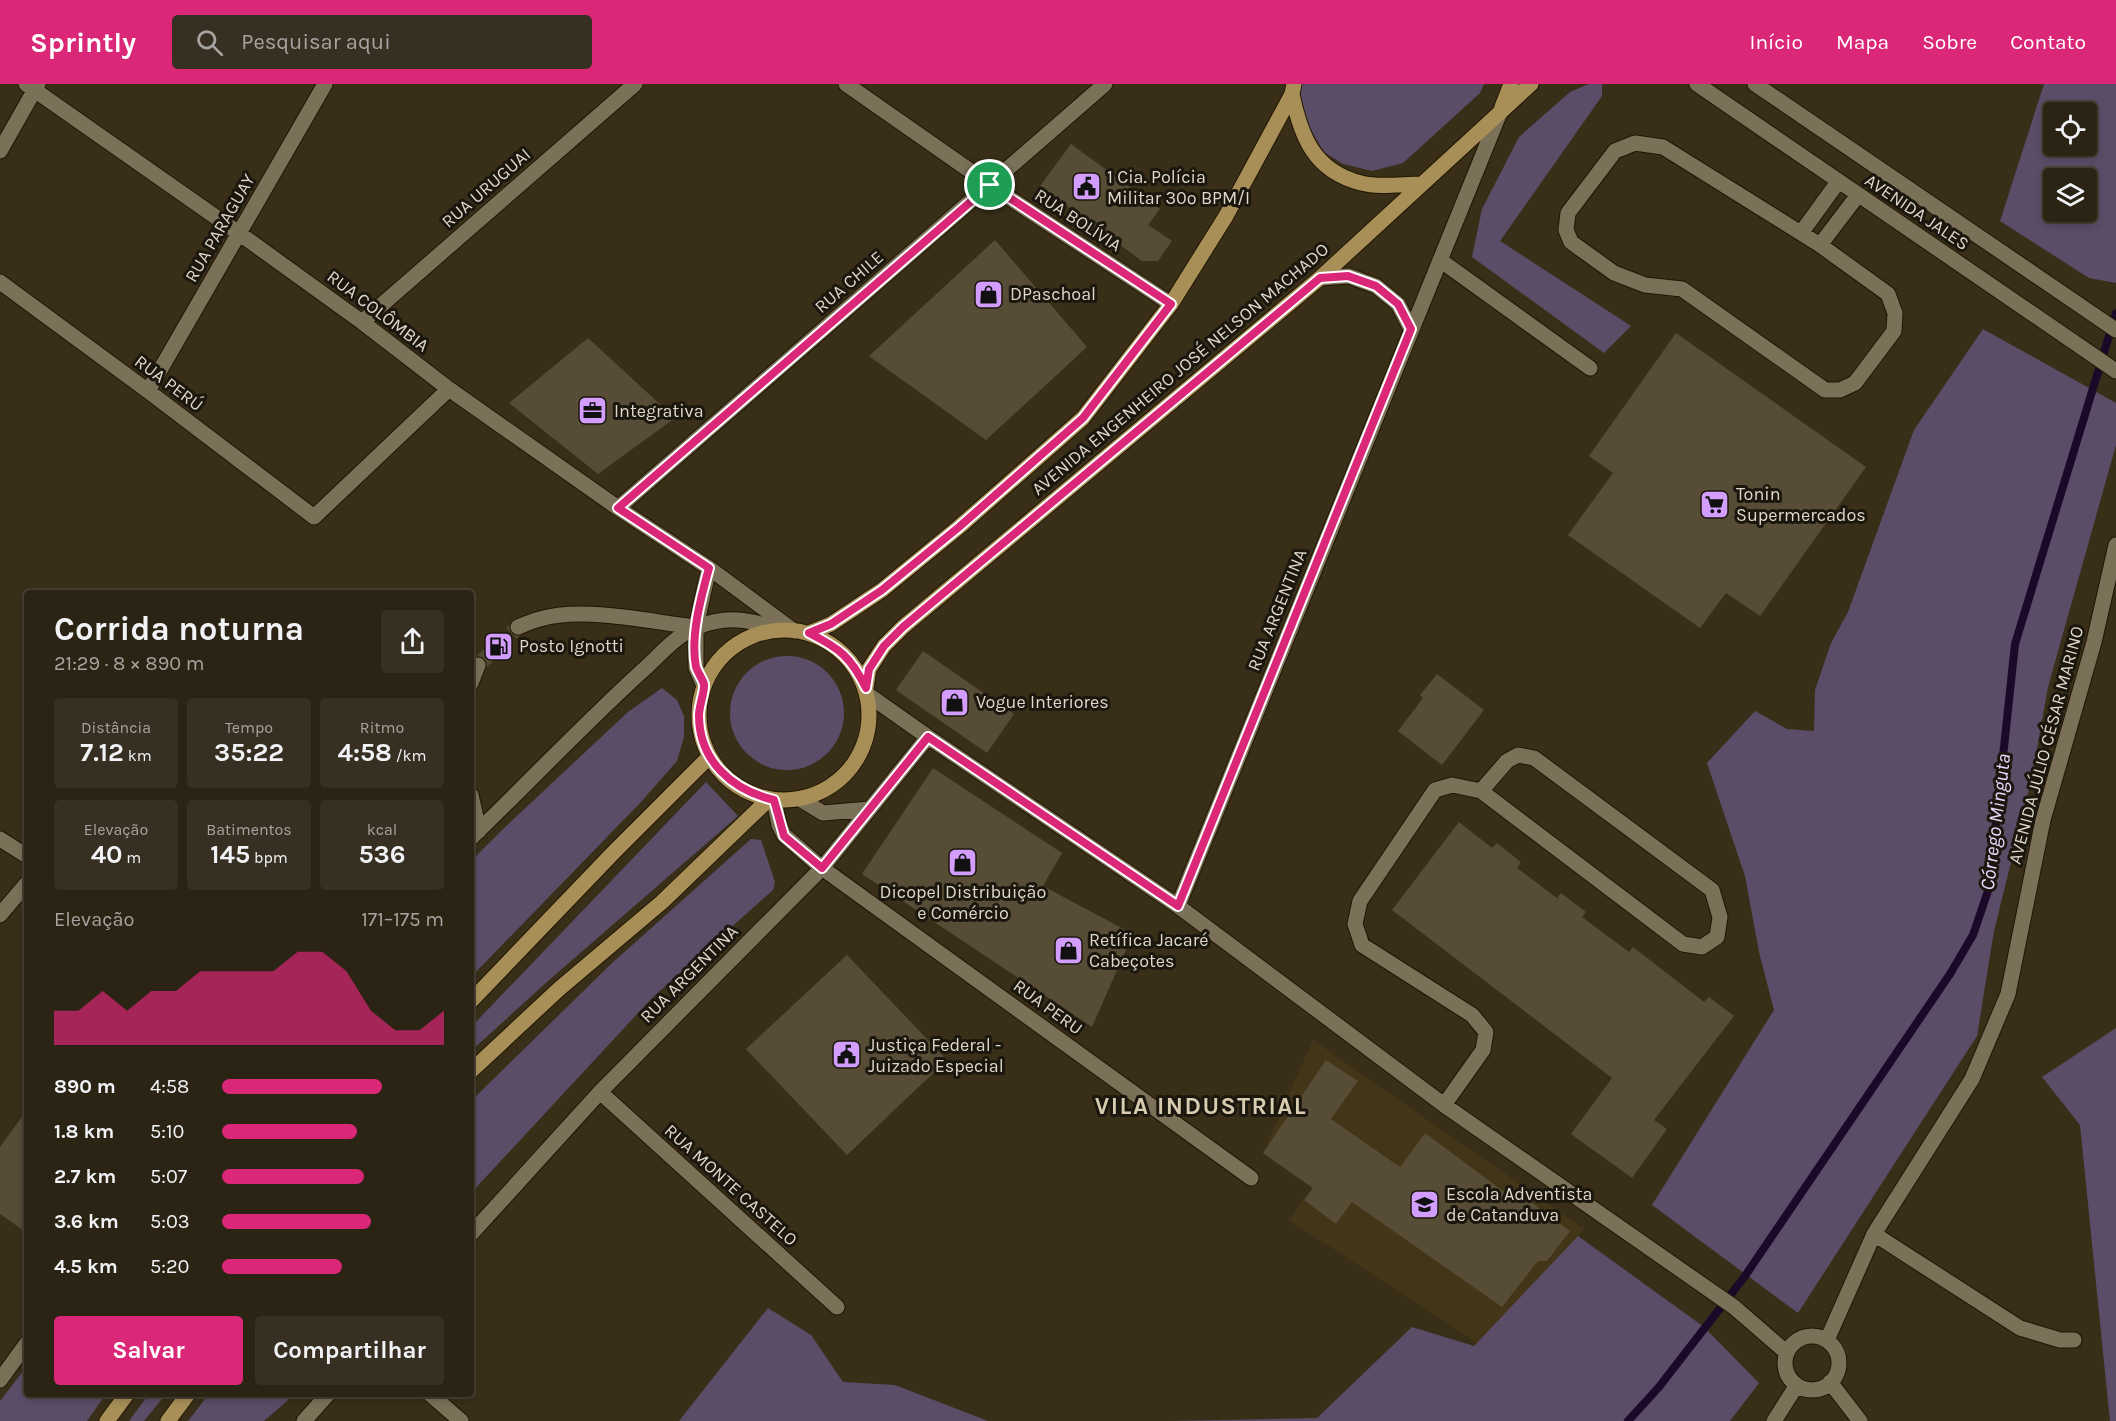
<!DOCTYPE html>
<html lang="pt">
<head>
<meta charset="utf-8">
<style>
	body { margin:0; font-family:Karla,sans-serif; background:#372f21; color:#f1f3f6; height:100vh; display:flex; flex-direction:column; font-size:22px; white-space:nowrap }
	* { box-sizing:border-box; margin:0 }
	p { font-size:20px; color:#a6a4a0 }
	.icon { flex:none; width:33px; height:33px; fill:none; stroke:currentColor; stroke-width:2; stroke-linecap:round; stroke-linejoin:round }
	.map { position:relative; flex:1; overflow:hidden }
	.side { position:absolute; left:24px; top:506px; width:450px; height:807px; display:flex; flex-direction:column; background:#2b2313; border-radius:6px; box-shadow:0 3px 9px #0003,0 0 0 2px #474033 }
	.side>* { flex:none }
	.buttons { position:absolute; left:2043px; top:18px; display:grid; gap:12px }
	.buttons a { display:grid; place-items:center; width:54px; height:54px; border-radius:6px; background:#2b2313; box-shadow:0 3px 9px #0003,0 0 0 2px #474033; font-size:30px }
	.pin { position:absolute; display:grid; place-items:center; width:51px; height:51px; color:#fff; margin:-26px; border:3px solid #fff; border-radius:50%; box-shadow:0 2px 6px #0007 }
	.round { display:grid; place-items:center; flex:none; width:63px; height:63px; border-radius:6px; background:#372f21 }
	.headline { display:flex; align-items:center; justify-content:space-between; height:102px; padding:0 30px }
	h1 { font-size:33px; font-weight:700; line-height:45px }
	.metrics { display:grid; grid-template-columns:repeat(3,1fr); gap:9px; height:102px; padding:6px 30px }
	.metrics div { display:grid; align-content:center; border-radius:6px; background:#372f21; text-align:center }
	.metrics b { font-size:26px; font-weight:700 }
	.metrics small { font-size:16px; font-weight:400 }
	.metrics p { font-size:16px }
	.chart { height:168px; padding:12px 30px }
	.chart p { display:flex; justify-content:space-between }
	.chart svg { width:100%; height:108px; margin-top:6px; fill:#db2777; opacity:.7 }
	.cta { display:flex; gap:12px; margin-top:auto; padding:12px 30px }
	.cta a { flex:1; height:69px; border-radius:6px; background:#db2777; color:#fff; font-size:24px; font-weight:700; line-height:69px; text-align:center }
	.cta a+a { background:#372f21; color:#f1f3f6 }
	ul { padding:0 30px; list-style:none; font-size:20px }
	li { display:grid; grid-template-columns:96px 72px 1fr; align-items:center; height:45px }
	li i { height:15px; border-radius:8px; background:#db2777 }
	header { display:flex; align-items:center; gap:36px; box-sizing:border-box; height:84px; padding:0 30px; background:#db2777; color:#fff }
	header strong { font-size:28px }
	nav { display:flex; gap:33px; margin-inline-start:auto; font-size:21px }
	.search { width:420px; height:54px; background:#372f21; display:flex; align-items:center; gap:15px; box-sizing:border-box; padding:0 21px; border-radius:6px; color:#a6a4a0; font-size:22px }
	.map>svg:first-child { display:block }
	.built { fill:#423518 }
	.green { fill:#5b4c68; fill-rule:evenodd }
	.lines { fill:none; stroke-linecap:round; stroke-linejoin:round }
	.stream { stroke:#1c092a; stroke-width:8 }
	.building { fill:#574c35 }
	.minor-tunnel { stroke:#524834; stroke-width:15; stroke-dasharray:15 8; stroke-linecap:butt }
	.minor-casing { stroke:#201602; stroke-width:17 }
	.major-casing { stroke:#201602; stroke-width:17 }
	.minor { stroke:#7b7058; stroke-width:15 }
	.major { stroke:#a78f57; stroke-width:15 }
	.route-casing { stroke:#fff; stroke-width:12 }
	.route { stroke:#db2777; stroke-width:8 }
	.labels { text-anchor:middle; stroke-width:6; stroke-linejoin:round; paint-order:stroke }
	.poi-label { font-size:18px; fill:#ded8ca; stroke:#1c170e; text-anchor:start }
	.street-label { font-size:18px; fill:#ded8ca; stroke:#1c170e }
	.water-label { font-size:20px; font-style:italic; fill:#ecd7fe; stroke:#1c170e }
	.district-label { font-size:24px; font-weight:bold; letter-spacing:1.5px; fill:#d7cbb0; stroke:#1c170e }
</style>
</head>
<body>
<header>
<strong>Sprintly</strong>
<div class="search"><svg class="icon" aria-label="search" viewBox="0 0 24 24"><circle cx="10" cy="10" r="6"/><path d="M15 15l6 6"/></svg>Pesquisar aqui</div>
<nav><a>Início</a><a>Mapa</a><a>Sobre</a><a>Contato</a></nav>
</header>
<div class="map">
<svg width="2116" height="1337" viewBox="0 0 2116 1337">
	<rect width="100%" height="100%" fill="#392f19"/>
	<!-- built -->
	<path class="built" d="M1313,956l271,189 -102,117 -193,-126 23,-32 -49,-35z"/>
	<!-- green -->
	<path class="green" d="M1300,0h184l-4,9 -77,70 -31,8 -29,-7 -19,-12 -17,-28 -8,-31z
		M1589,0h13v12l-102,145 131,85 -27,27 -132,-96 10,-48 37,-72 51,-45z
		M2044,0h72v199l-27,-5 -89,-57zM2054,28h32v34h-32zM2054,94h32v34h-32z
		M1983,245l133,74v42l-68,242 -16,90 -38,154 -17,105 -179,277 -146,-108 122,-195 -15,-58 -14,-76 -38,-113 48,-52 32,18 27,2 1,-41 16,-47 17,-31 66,-182z
		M730 629a57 57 0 1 1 114 0a57 57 0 1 1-114 0Z
		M662,604l15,12 7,16v21l-7,24 -36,41 -170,175v-116l32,-32 125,-117z
		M706,698l32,34 -190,165 -77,70v-24z
		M751,755l10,1 14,42 -2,8 -121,108 -181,195v-92l140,-137z
		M2116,944v393h-6l-30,-296 -38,-48z
		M1578,1152l126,91 55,56 -29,38h-560l147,-3 95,-91 62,19z
		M768,1224l43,27 32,47 52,3 93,36h-309z
		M27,1282v28h79l-19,27h-87v-20z
		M149,1310h17l-22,27h-15z
		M209,1310h86l-31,27h-76z"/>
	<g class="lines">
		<!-- stream -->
		<path class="stream" d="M1628,1337l31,-34 86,-111 205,-302 23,-39 16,-47 26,-244 101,-331"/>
	</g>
	<!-- building -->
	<path class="building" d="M1071,60l89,65 -12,16 24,16 -14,20h-16l-102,-75z
		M995,156l92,107 -101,93 -117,-84z
		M1676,249l190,134 -106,149 -34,-23 -26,35 -132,-93 45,-62 -24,-17z
		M588,254l87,80 -77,56 -89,-71z
		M923,567l91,63 -27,39 -91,-63z
		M1437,590l47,36 -42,55 -44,-34 25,-33 -3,-3z
		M933,684l129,85 -19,33 90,48 -41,93 -230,-153z
		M1459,738l33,26 5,-5 24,19 -4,6 40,30 4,-5 25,19 -4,5 47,35 4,-5 71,55 5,-5 25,19 -80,104 13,9 -35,49 -61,-44 41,-56 -220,-168z
		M847,871l100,105 -100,95 -101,-106z
		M1326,976l32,21 -27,38 69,48 25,-34 78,58 5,-6 62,46 -23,30h-9l-36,46 -150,-105 -16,22 -32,-24 9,-12 -50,-35z
		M27,1026v123l-27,-19v-67z"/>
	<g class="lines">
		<!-- minor-tunnel -->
		<path class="minor-tunnel" d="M478,581l40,-38"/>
		<defs>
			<path id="minor" d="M26,0l214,150 122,88 87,67 169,119 91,60 85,63
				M846,0l156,109 169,111
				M1697,0l419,287
				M1755,0l361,246
				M1635,59l28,4 157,98 68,49 7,19 -1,18 -39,52 -15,7h-15l-143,-101 -37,-4 -31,-12 -43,-31 -5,-12 2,-17 47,-62z
				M0,67l38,-67
				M1801,149l37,-51
				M1820,161l38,-50
				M1440,176l150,108
				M1320,194l29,-2 27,10 22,18 13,25
				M0,198l148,109 166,126 135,-128
				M362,238l273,-238
				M148,307l177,-307
				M618,424l487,-424
				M518,543c7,-3 14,-6 22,-8 44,-13 110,3 156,8
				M471,599l7,-18
				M704,602l-8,-18v-41l13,-59
				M867,610l61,43 250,169 266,199 290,202 53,46
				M471,711l8,36
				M800,715l23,14 47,-4
				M774,716l5,25 5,10 38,33 429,310
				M471,754c57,-55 112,-113 171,-167 16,-14 33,-35 53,-43 30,-13 55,-9 84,2
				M0,755l27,17
				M1178,822l323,-796
				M0,831l27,-32
				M600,1008l237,215
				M1444,1021l39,-55 3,-18 -14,-17 -110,-70 -7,-21 5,-23 75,-111 17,-5 29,6 202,153 19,3 15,-10 3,-20 -8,-27 -178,-132 -16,-3 -11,6 -26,30
				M471,1150l129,-142 222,-224 106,-131
				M1874,1150l146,94 40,12h14
				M1785 1279a27 27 0 1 1 54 0a27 27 0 1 1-54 0Z
				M1827,1256l47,-106 98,-155 36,-85 35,-174 51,-178 22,-97
				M0,1296l27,-37
				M1830,1298l30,39
				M430,1310l31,27
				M304,1337l24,-27
				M1774,1337l23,-36"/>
			<path id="major" d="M1292,10c9,43 22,77 69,89 19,5 41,1 60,1
				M1502,23l9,-23
				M699 631a85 85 0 1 1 170 0a85 85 0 1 1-170 0Z
				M809,549l22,-9 51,-34 77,-63 124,-109 88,-114 55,-88 66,-122 2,-10
				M866,604l3,-19 15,-23 19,-19 417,-349 211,-194
				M471,917l143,-149 95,-95
				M471,987l88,-82 103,-87 107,-103
				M107,1337l20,-27
				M168,1337l20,-27"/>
		</defs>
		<!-- minor casing -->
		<use href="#minor" class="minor-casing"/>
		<!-- major casing -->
		<use href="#major" class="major-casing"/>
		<!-- minor -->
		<use href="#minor" class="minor"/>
		<!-- major -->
		<use href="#major" class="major"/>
	</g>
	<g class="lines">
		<defs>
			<path id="route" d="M990,101l181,119 -88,114 -124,109 -77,63 -51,34 -22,9c30,15 42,24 57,55l3,-19 15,-23 19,-19 417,-349 28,-2 28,10 22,18 13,25 -233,577 -250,-169 -106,131 -38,-32 -10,-36c-42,-10 -75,-39 -75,-85 0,-9 6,-24 5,-31 -2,-6 -6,-11 -8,-17 -6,-30 5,-70 13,-99l-91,-60z"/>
		</defs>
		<!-- route casing -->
		<use href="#route" class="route-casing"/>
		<!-- route -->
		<use href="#route" class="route"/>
	</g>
	<!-- icons -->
	<defs>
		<symbol id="civic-square" viewBox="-11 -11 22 22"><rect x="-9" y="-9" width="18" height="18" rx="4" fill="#d29dfd" stroke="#1c170e"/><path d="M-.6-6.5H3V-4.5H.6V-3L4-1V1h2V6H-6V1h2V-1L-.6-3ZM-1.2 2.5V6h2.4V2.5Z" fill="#111"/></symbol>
		<symbol id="shop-square" viewBox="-11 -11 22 22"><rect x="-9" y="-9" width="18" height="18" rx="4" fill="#d29dfd" stroke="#1c170e"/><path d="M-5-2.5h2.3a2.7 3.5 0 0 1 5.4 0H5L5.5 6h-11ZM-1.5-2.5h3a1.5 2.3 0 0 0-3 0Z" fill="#111"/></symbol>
		<symbol id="office-square" viewBox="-11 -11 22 22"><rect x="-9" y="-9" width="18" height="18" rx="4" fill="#d29dfd" stroke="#1c170e"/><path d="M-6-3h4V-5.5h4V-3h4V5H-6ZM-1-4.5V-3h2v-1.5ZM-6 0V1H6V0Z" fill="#111"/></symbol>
		<symbol id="supermarket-square" viewBox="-11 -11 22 22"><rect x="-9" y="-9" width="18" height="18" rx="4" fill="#d29dfd" stroke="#1c170e"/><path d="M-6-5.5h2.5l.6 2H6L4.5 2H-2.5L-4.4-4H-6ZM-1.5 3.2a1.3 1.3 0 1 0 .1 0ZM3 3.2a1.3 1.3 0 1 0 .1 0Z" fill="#111"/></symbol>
		<symbol id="fuel-square" viewBox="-11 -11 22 22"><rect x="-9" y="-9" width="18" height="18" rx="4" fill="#d29dfd" stroke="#1c170e"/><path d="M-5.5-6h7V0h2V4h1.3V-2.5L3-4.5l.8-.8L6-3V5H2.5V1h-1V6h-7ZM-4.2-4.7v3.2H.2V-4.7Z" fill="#111"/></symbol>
		<symbol id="school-square" viewBox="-11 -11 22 22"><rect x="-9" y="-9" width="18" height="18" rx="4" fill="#d29dfd" stroke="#1c170e"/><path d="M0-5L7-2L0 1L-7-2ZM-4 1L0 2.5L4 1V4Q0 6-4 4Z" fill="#111"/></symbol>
	</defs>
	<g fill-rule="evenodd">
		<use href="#civic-square" x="1070" y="86" width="33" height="33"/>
		<use href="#shop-square" x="972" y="194" width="33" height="33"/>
		<use href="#office-square" x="576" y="310" width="33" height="33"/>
		<use href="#supermarket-square" x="1698" y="404" width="33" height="33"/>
		<use href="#fuel-square" x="482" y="546" width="33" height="33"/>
		<use href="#shop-square" x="938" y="602" width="33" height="33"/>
		<use href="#shop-square" x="946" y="762" width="33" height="33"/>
		<use href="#shop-square" x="1052" y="850" width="33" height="33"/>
		<use href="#civic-square" x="830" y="954" width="33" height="33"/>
		<use href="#school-square" x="1408" y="1104" width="33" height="33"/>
	</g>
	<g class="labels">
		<!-- poi labels -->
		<g class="poi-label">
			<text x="1107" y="99">1 Cia. Polícia<tspan x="1107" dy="21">Militar 30º BPM/I</tspan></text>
			<text x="1010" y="216">DPaschoal</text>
			<text x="614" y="333">Integrativa</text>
			<text x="1736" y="416">Tonin<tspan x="1736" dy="21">Supermercados</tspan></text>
			<text x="519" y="568">Posto Ignotti</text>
			<text x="976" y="624">Vogue Interiores</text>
			<text x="963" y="814" text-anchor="middle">Dicopel Distribuição<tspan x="963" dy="21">e Comércio</tspan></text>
			<text x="1089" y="862">Retífica Jacaré<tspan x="1089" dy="21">Cabeçotes</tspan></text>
			<text x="868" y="967">Justiça Federal -<tspan x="868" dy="21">Juizado Especial</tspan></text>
			<text x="1446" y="1116">Escola Adventista<tspan x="1446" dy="21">de Catanduva</tspan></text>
		</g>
		<!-- street labels -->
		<g class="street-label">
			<text transform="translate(486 104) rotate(-41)" y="6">RUA URUGUAI</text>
			<text transform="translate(1917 128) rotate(34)" y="6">AVENIDA JALES</text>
			<text transform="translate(1078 136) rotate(33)" y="6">RUA BOLÍVIA</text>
			<text transform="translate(220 144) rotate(-60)" y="6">RUA PARAGUAY</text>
			<text transform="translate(849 198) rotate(-41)" y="6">RUA CHILE</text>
			<text transform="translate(378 227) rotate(37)" y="6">RUA COLÔMBIA</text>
			<text transform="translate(1180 285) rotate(-40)" y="6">AVENIDA ENGENHEIRO JOSÉ NELSON MACHADO</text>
			<text transform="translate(169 299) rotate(37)" y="6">RUA PERÚ</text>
			<text transform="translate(1277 526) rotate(-68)" y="6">RUA ARGENTINA</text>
			<text transform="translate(2046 661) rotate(-75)" y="6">AVENIDA JÚLIO CÉSAR MARINO</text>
			<text transform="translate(689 890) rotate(-45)" y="6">RUA ARGENTINA</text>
			<text transform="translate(1048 923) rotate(36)" y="6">RUA PERU</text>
			<text transform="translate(731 1101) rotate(42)" y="6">RUA MONTE CASTELO</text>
		</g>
		<!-- water labels -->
		<g class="water-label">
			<text transform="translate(1995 738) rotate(-83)" y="7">Córrego Minguta</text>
		</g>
		<!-- district labels -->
		<g class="district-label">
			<text x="1201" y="1030">VILA INDUSTRIAL</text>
		</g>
	</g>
</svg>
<div class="buttons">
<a><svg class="icon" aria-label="locate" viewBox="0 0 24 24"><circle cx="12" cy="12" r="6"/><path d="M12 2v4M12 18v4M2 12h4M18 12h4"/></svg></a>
<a><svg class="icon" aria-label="layers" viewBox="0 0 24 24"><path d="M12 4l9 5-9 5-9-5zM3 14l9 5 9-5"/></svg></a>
</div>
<div class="pin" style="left:990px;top:101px;background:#1e9e55"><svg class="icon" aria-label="arrive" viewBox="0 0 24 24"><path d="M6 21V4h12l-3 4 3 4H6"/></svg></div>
<section class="side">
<div class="headline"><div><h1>Corrida noturna</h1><p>21:29 · 8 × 890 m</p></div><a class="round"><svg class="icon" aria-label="share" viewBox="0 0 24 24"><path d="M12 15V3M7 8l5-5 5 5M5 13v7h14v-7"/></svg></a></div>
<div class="metrics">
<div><p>Distância</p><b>7.12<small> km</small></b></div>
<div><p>Tempo</p><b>35:22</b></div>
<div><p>Ritmo</p><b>4:58<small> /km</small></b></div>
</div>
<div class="metrics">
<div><p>Elevação</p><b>40<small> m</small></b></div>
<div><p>Batimentos</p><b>145<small> bpm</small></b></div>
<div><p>kcal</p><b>536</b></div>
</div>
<div class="chart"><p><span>Elevação</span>171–175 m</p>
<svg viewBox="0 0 160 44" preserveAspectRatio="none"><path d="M0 44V30L10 30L20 22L30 30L40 22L50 22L60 14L70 14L80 14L90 14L100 6L110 6L120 14L130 30L140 38L150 38L160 30V44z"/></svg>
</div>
<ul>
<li><b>890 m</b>4:58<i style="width:72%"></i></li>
<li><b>1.8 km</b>5:10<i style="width:61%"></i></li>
<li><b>2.7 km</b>5:07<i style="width:64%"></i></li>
<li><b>3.6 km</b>5:03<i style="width:67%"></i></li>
<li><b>4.5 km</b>5:20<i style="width:54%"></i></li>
</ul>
<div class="cta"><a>Salvar</a><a>Compartilhar</a></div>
</section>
</div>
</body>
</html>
